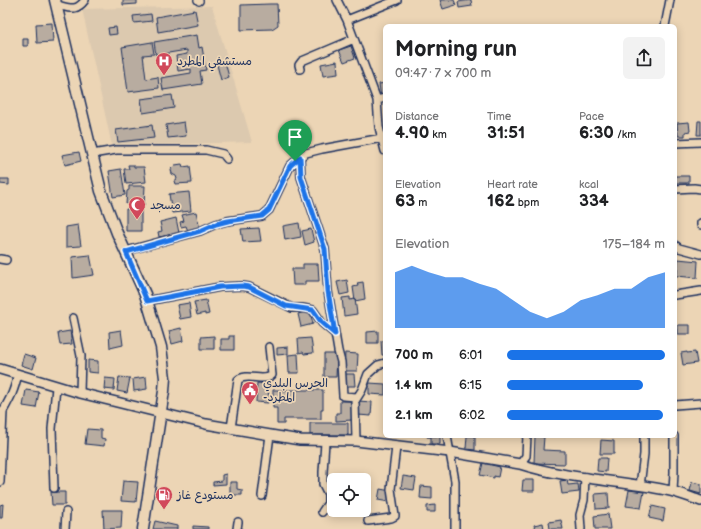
<!DOCTYPE html>
<html lang="en">
<head>
<meta charset="utf-8">
<style>
	body { margin:0; font-family:"Balsamiq Sans","Playpen Sans Arabic",sans-serif; background:#f2f2f2; color:#202124; height:100vh; display:flex; flex-direction:column; font-size:15px; white-space:nowrap }
	* { box-sizing:border-box; margin:0 }
	p { font-size:13px; color:#757577 }
	.icon { flex:none; width:22px; height:22px; fill:none; stroke:currentColor; stroke-width:2; stroke-linecap:round; stroke-linejoin:round }
	.map { position:relative; flex:1; overflow:hidden }
	.panel { position:absolute; left:383px; top:24px; width:294px; height:414px; display:flex; flex-direction:column; background:#fff; border-radius:6px; box-shadow:0 2px 10px #0003 }
	.panel>* { flex:none }
	.tools { position:absolute; left:327px; top:473px; display:grid; gap:8px }
	.tools a { display:grid; place-items:center; width:44px; height:44px; border-radius:6px; background:#fff; box-shadow:0 2px 10px #0003; font-size:20px }
	.pin { position:absolute; display:grid; place-items:center; width:34px; height:34px; color:#fff; margin:-41px -17px; border-radius:50% 50% 50% 0; rotate:-45deg; box-shadow:0 0 4px #0007 }
	.pin .icon { rotate:45deg }
	.round { display:grid; place-items:center; flex:none; width:42px; height:42px; border-radius:6px; background:#f2f2f2 }
	.overview { display:flex; align-items:center; justify-content:space-between; height:68px; padding:0 12px }
	h1 { font-size:22px; font-weight:700; line-height:30px }
	.stats { display:grid; grid-template-columns:repeat(3,1fr); gap:6px; height:68px; padding:4px 12px }
	.stats div { display:grid; align-content:center }
	.stats b { font-size:17px; font-weight:700 }
	.stats small { font-size:11px; font-weight:400 }
	.stats p { font-size:11px }
	.chart { height:112px; padding:8px 12px }
	.chart p { display:flex; justify-content:space-between }
	.chart svg { width:100%; height:72px; margin-top:4px; fill:#1a73e8; opacity:.7 }
	ul { padding:0 12px; list-style:none; font-size:13px }
	li { display:grid; grid-template-columns:64px 48px 1fr; align-items:center; height:30px }
	li i { height:10px; border-radius:5px; background:#1a73e8 }
	.map>svg:first-child { display:block }
	.built { fill:#dcc9af }
	.building { fill:#b8aca0; stroke:#1b2f5e }
	.lines { fill:none; stroke-linecap:round; stroke-linejoin:round }
	.minor-casing { stroke:#1b2f5e; stroke-width:10 }
	.tertiary-casing { stroke:#1b2f5e; stroke-width:12 }
	.secondary-casing { stroke:#1b2f5e; stroke-width:13 }
	.minor { stroke:#ecd5b5; stroke-width:7 }
	.tertiary { stroke:#ecd5b5; stroke-width:9 }
	.secondary { stroke:#ecd5b5; stroke-width:10 }
	.route-casing { stroke:#fff; stroke-width:8 }
	.route { stroke:#1a73e8; stroke-width:5 }
	.labels { text-anchor:middle; stroke-width:3.5; stroke-linejoin:round; paint-order:stroke }
	.poi-label { font-size:12px; fill:#1b2f5e; stroke:#ecd5b5; text-anchor:start }
</style>
</head>
<body>
<div class="map">
<svg width="701" height="529" viewBox="0 0 701 529">
	<rect width="100%" height="100%" fill="#ecd5b5"/>
	<filter id="ink" filterUnits="userSpaceOnUse"><feTurbulence type="fractalNoise" baseFrequency=".025" numOctaves="2"/><feDisplacementMap in="SourceGraphic" scale="8" xChannelSelector="R" yChannelSelector="G"/><feConvolveMatrix kernelMatrix="1 2 1 2 8 2 1 2 1" color-interpolation-filters="sRGB"/></filter>
	<g filter="url(#ink)">
		<!-- built -->
		<path class="built" d="M212,6l40,136 -140,4 -30,-137z"/>
		<!-- building -->
		<path class="building" d="M123,0h14v4l-14,1z
			M440,0h14l2,5 -13,4z
			M471,0l1,6 -13,2 -1,-6z
			M270,4h7l1,21 -6,4 -31,1v-25z
			M195,10l3,15 -40,7 -2,-15z
			M151,14l1,7 -18,2 -1,-7z
			M52,23l1,19 -16,1 -1,-19z
			M116,27l1,7 -8,1 -1,-7z
			M197,35l2,13 3,-1 4,23 -6,1 2,13 -39,6 -2,-12 30,-5v-4l-13,2 -2,-15 11,-2v-4l-31,5 -2,-13z
			M23,39h5v7h-5z
			M152,42l2,12 -11,1 3,24 12,-2 1,11 -31,4 -6,-45z
			M351,46l4,12 -11,4 -5,-12z
			M337,61l1,13 -15,2 -2,-12z
			M225,62l4,15 -8,3 -4,-15z
			M385,83v13l-4,1 -2,-13z
			M172,95l2,13 -31,5 -2,-14z
			M698,121h3v14h-4z
			M184,122l2,14 -18,2 -2,-13z
			M689,122l1,9 -5,1v4h-7l-1,-13z
			M152,125l2,13 -36,4 -2,-12z
			M79,152l2,9 -16,4 -3,-10z
			M182,164l1,3 7,-1 2,17 -17,1 -1,-3 3,-2 -1,-3 -4,-2 -1,-5 4,-4z
			M128,165h6v2h10l2,15 -20,2 -2,-15h5z
			M121,169l4,26 -12,2 -4,-26z
			M675,176h14v7h-14z
			M0,179h9v6l-9,-1z
			M129,186h16l-1,19 -18,-1 1,-13 2,-1z
			M189,192l2,19 -19,2 -3,-19z
			M126,209h15v22h-15z
			M196,212l4,17 -12,2 -2,-5 -5,1 -1,-5 4,-1 -2,-6z
			M176,218l3,15 -20,4 -1,-5 4,-1 -2,-9z
			M299,223l2,14 -16,3 -2,-14z
			M78,225l3,21 -15,1v-20z
			M259,228l2,13 -18,1 -2,-13z
			M311,229l3,13 -9,3 -3,-14z
			M90,255l4,20 -21,3 -1,-21z
			M678,259l20,2 -1,17 -20,-2z
			M303,264h15l1,17h-14v4h-12l-1,-16h11z
			M347,280l2,13 -9,2 -3,-13z
			M363,282l2,17 -10,2 -2,-14 5,-1 -1,-3z
			M350,297v3l5,-1 2,15 -13,2 -2,-18z
			M206,300l3,14 -4,1v-2l-8,2 -3,-13z
			M189,303l2,14 -11,2 -3,-14z
			M310,311l3,13 -12,3 -3,-13z
			M678,325h12v9h-12z
			M181,328l2,13 -11,3 -3,-13z
			M121,330l2,15 -13,3 -1,-16z
			M70,331l2,13 -12,1 -2,-12z
			M378,331v12h-11v-11z
			M214,336v13h-13v-12z
			M229,336h5v14h-13v-11h8z
			M311,338l2,15 -9,1 -1,-2 -4,1 -1,-14z
			M381,341h4v14h-3z
			M288,347v7l-11,1v-7z
			M687,352v1l8,-1 2,11 -14,2 -2,-12z
			M345,353l13,1 -1,17h-13z
			M24,354l12,4 -3,11 -12,-4z
			M298,354l1,19h-10l-1,-18z
			M324,354h13l-1,23h-12z
			M88,360l10,1v12l-10,-1z
			M344,374h10l1,12h-11z
			M119,377l11,1 -3,15 -10,-2z
			M146,377l1,12 -13,2 -1,-12z
			M105,378l10,1 -1,11 -10,-1z
			M257,383l12,1 -1,19 -12,-1z
			M369,383l16,1v11l-16,-1z
			M26,390l13,2 -3,16 -13,-2z
			M273,390h50v19h-2v10h-37v5h-7v-16h-4z
			M340,401h11l1,19 -16,1v-8h4z
			M358,401l14,1 -1,14 -13,-1z
			M310,423h38v12h-38z
			M87,429l14,1v8l4,1 -1,7 -19,-2z
			M427,436h13v8h-9v-7h-4z
			M467,436h8v14l-9,-1z
			M535,436l9,1 -1,13 22,1v13l-31,-1z
			M601,440l13,1v13h-14z
			M598,458h9l-1,14 -9,-1z
			M483,463l17,4 -2,10 -4,-1v2l-14,-3z
			M226,474v10l-13,1v-3l9,-1v-6z
			M403,476l13,2 -2,12 -13,-2z
			M523,480h11v11h-12z
			M567,480l1,5 10,-1 1,8 -17,2 -2,-13z
			M123,481l15,1 -2,20 -15,-1z
			M230,482h7v7l5,1v5h-12z
			M692,482l9,2v10l-11,-3z
			M421,486l11,1v12l-12,-1z
			M380,489l11,2 -2,11 -11,-2z
			M629,490l15,2 -3,16 -15,-2z
			M51,492h14v13h-13z
			M608,493l1,15 -13,1 -1,-15z
			M3,504l-1,14h-2v-13z
			M435,505v7h-8v-6z
			M652,506l13,3 -2,12 -14,-3z
			M103,510h19l-1,18 -17,1z
			M608,514l2,15h-15l-1,-13z
			M561,520l2,9h-13l-1,-7z
			M155,521l22,5v3h-24z
			M543,523l1,6h-9l-1,-4z
			M193,526l15,1v2h-15z"/>
		<g class="lines">
			<defs>
				<path id="minor" d="M198,0l1,1
					M337,0l10,20 30,80 2,27 6,24
					M57,5c13,3 19,7 28,-5
					M347,20l50,-20
					M665,26l5,-26
					M300,69l-1,-4 3,-4 52,-22
					M377,100l8,-2
					M675,143l26,-1
					M92,154l24,-4h90l17,4 4,5
					M300,157l1,20 24,72 3,42 10,60 3,11 2,34 14,1
					M675,189l19,-1 7,1
					M701,223v2
					M675,245l4,3 22,6
					M126,251l74,-20 16,-7 11,-3 35,-5 7,-6 21,-44 10,-9 6,-4 16,-4 60,-11
					M0,259l6,1
					M675,295l26,-4
					M147,301l73,-14 22,-1 7,1 43,21h10l11,2 9,13 13,11
					M73,318l8,38 -1,37
					M675,405l26,-2
					M0,411h3c8,-14 11,-20 15,-37
					M231,428l7,-48c9,-8 26,3 34,-5l-3,-28
					M447,436l8,45v48
					M356,441l-1,-40 7,-11 6,-16 10,-9 7,-2
					M520,464l6,-8 1,-20
					M0,482l3,-71
					M640,486l4,-32v-18
					M54,488l-2,-59 4,-42
					M673,492l1,-20v-36
					M262,496l8,-61
					M322,512l6,-9v-9l-5,-10v-12l2,-30
					M368,521l23,-3 4,-2 -4,-27 5,-42
					M65,529l1,-17
					M237,529l1,-7
					M581,529l-1,-14 4,-15 1,-23"/>
				<path id="tertiary" d="M0,369l80,24 126,31 94,16 56,1 94,11 70,12c47,15 98,16 146,26 12,2 23,7 35,11"/>
				<path id="secondary" d="M55,0l46,191 16,42 28,61 16,53 4,31 -1,13 -21,138"/>
			</defs>
			<!-- minor casing -->
			<use href="#minor" class="minor-casing"/>
			<!-- tertiary casing -->
			<use href="#tertiary" class="tertiary-casing"/>
			<!-- secondary casing -->
			<use href="#secondary" class="secondary-casing"/>
			<!-- minor -->
			<use href="#minor" class="minor"/>
			<!-- tertiary -->
			<use href="#tertiary" class="tertiary"/>
			<!-- secondary -->
			<use href="#secondary" class="secondary"/>
		</g>
	</g>
	<g class="lines" filter="url(#ink)">
		<defs>
			<path id="route" d="M300,157l1,20 24,72 3,42 7,43 -13,-11 -9,-13 -27,-4 -37,-19 -7,-1 -22,1 -73,14 -21,-49 74,-21 16,-7 12,-3 34,-5 7,-6 21,-44z"/>
		</defs>
		<!-- route casing -->
		<use href="#route" class="route-casing"/>
		<!-- route -->
		<use href="#route" class="route"/>
	</g>
	<!-- icons -->
	<defs>
		<symbol id="hospital-pin" viewBox="-11 -11 22 30"><path d="M0 17L-7.5 6A9.5 9.5 0 1 1 7.5 6Z" fill="#d1495b" stroke="#ecd5b5"/><path d="M-5-5h3v3.5h4V-5h3V5h-3V1.5h-4V5h-3Z" fill="#fff"/></symbol>
		<symbol id="mosque-pin" viewBox="-11 -11 22 30"><path d="M0 17L-7.5 6A9.5 9.5 0 1 1 7.5 6Z" fill="#d1495b" stroke="#ecd5b5"/><path d="M3.5-4.9A6 6 0 1 0 3.5 4.9A5 5 0 1 1 3.5-4.9Z" fill="#fff"/></symbol>
		<symbol id="civic-pin" viewBox="-11 -11 22 30"><path d="M0 17L-7.5 6A9.5 9.5 0 1 1 7.5 6Z" fill="#d1495b" stroke="#ecd5b5"/><path d="M-.6-6.5H3V-4.5H.6V-3L4-1V1h2V6H-6V1h2V-1L-.6-3ZM-1.2 2.5V6h2.4V2.5Z" fill="#fff"/></symbol>
		<symbol id="fuel-pin" viewBox="-11 -11 22 30"><path d="M0 17L-7.5 6A9.5 9.5 0 1 1 7.5 6Z" fill="#d1495b" stroke="#ecd5b5"/><path d="M-5.5-6h7V0h2V4h1.3V-2.5L3-4.5l.8-.8L6-3V5H2.5V1h-1V6h-7ZM-4.2-4.7v3.2H.2V-4.7Z" fill="#fff"/></symbol>
	</defs>
	<g fill-rule="evenodd">
		<use href="#hospital-pin" x="154" y="51" width="20" height="27"/>
		<use href="#mosque-pin" x="127" y="195" width="20" height="27"/>
		<use href="#civic-pin" x="240" y="380" width="20" height="27"/>
		<use href="#fuel-pin" x="154" y="485" width="20" height="27"/>
	</g>
	<g class="labels">
		<!-- poi labels -->
		<g class="poi-label">
			<text x="177" y="65">مستشفي المطرد</text>
			<text x="150" y="209">مسجد</text>
			<text x="263" y="387">الحرس البلدي<tspan x="263" dy="14">-المطرد</tspan></text>
			<text x="177" y="499">مستودع غاز</text>
		</g>
	</g>
</svg>
<div class="tools">
<a><svg class="icon" aria-label="locate" viewBox="0 0 24 24"><circle cx="12" cy="12" r="6"/><path d="M12 2v4M12 18v4M2 12h4M18 12h4"/></svg></a>
</div>
<div class="pin" style="left:295px;top:161px;background:#1e9e55"><svg class="icon" aria-label="arrive" viewBox="0 0 24 24"><path d="M6 21V4h12l-3 4 3 4H6"/></svg></div>
<section class="panel">
<div class="overview"><div><h1>Morning run</h1><p>09:47 · 7 × 700 m</p></div><a class="round"><svg class="icon" aria-label="share" viewBox="0 0 24 24"><path d="M12 15V3M7 8l5-5 5 5M5 13v7h14v-7"/></svg></a></div>
<div class="stats">
<div><p>Distance</p><b>4.90<small> km</small></b></div>
<div><p>Time</p><b>31:51</b></div>
<div><p>Pace</p><b>6:30<small> /km</small></b></div>
</div>
<div class="stats">
<div><p>Elevation</p><b>63<small> m</small></b></div>
<div><p>Heart rate</p><b>162<small> bpm</small></b></div>
<div><p>kcal</p><b>334</b></div>
</div>
<div class="chart"><p><span>Elevation</span>175–184 m</p>
<svg viewBox="0 0 160 44" preserveAspectRatio="none"><path d="M0 44V10L10 6L20 10L30 13L40 13L50 17L60 20L70 27L80 34L90 38L100 34L110 27L120 24L130 20L140 20L150 13L160 10V44z"/></svg>
</div>
<ul>
<li><b>700 m</b>6:01<i style="width:100%"></i></li>
<li><b>1.4 km</b>6:15<i style="width:86%"></i></li>
<li><b>2.1 km</b>6:02<i style="width:99%"></i></li>
</ul>
</section>
</div>
</body>
</html>
